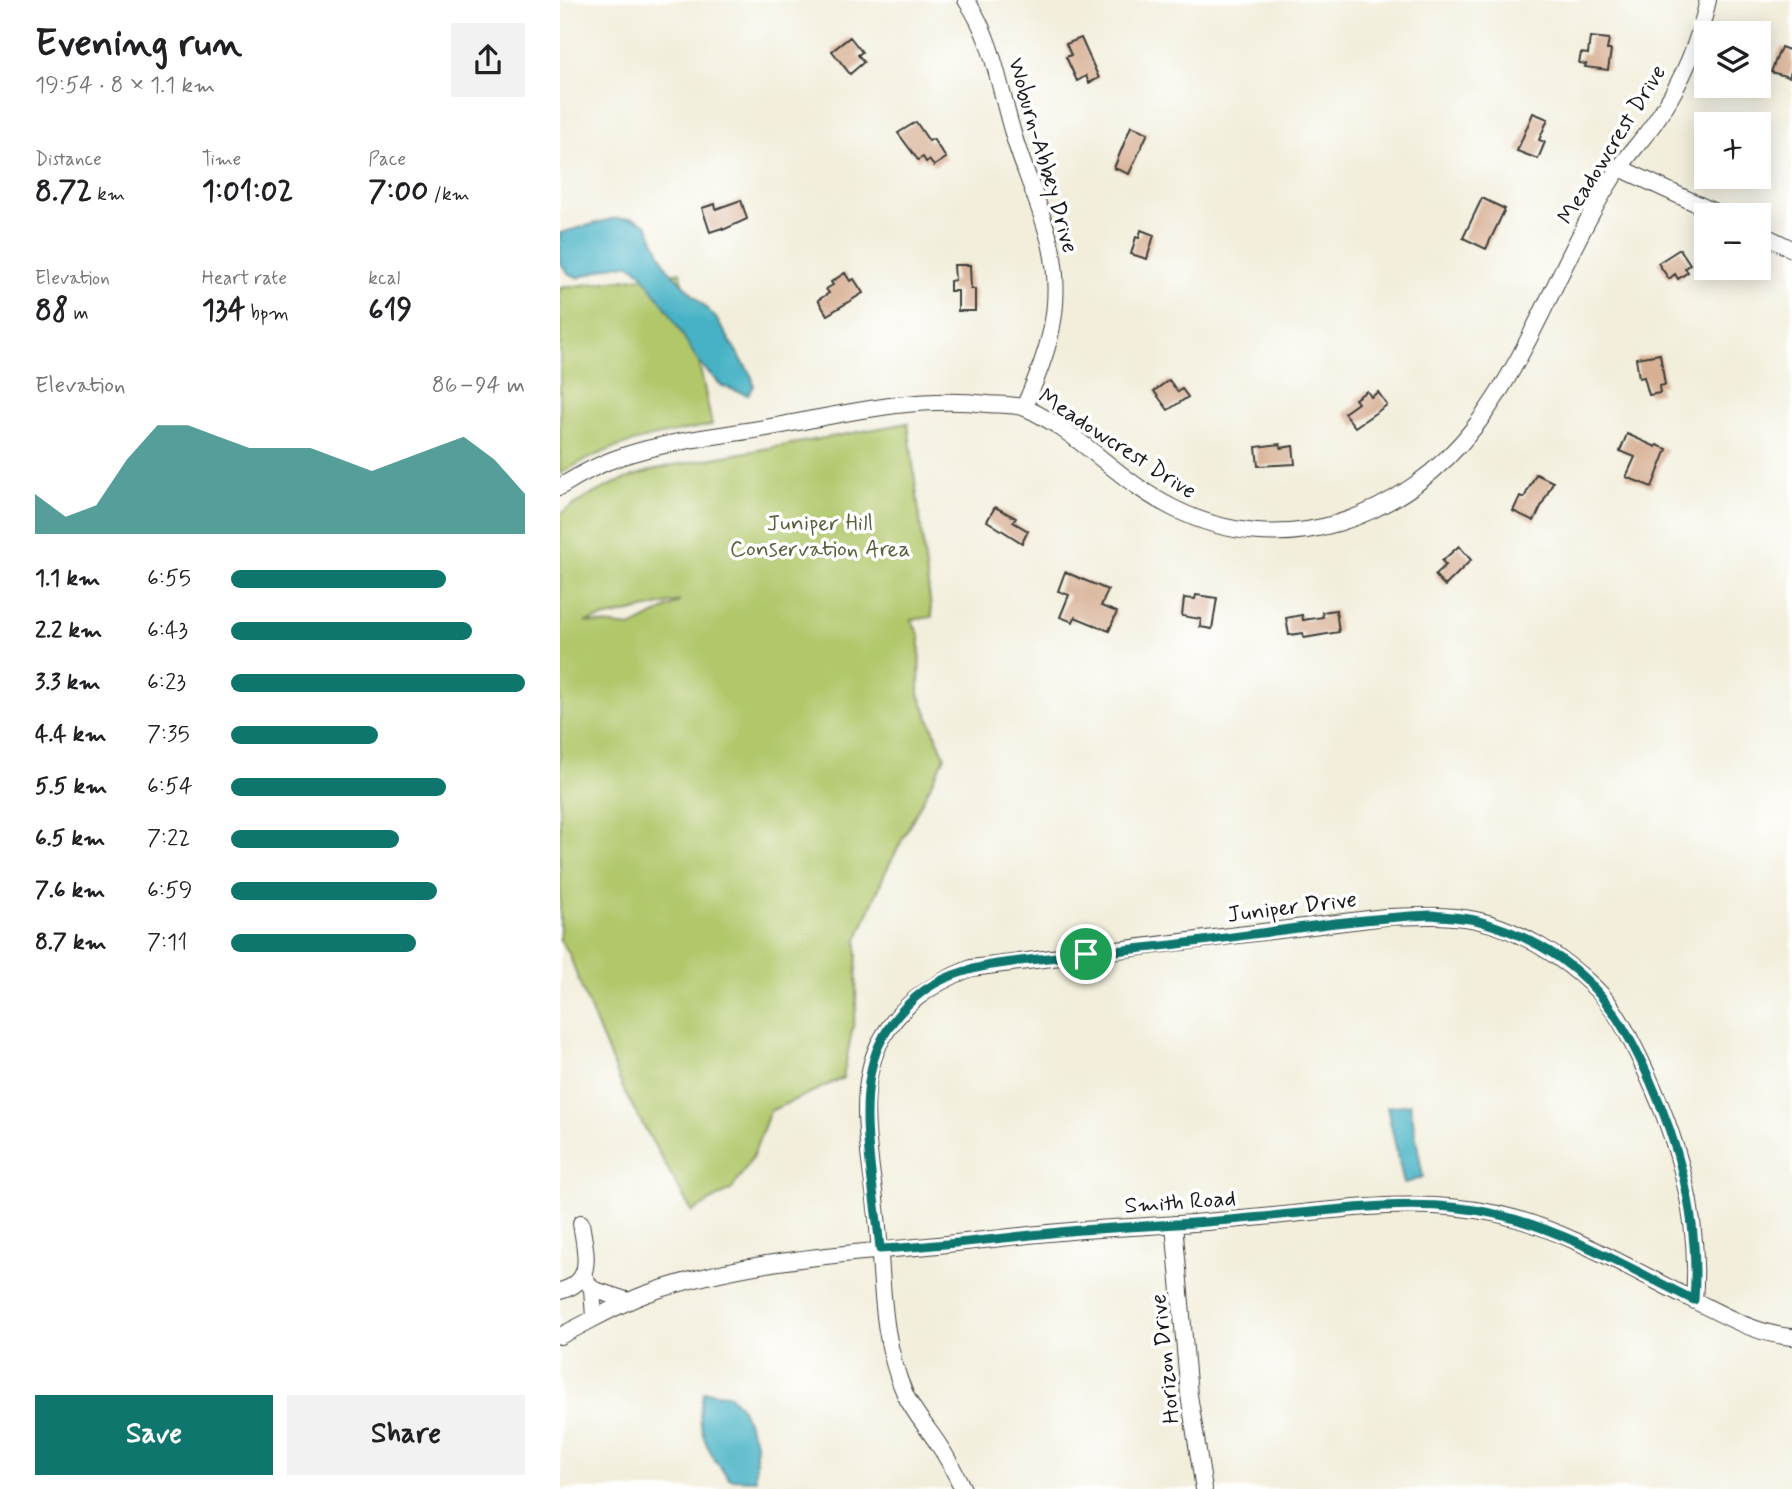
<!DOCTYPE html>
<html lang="en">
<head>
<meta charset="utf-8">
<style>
	body { margin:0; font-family:Mynerve,sans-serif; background:#f2f2f2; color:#202124; height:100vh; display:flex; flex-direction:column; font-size:26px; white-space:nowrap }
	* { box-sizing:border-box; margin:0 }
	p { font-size:23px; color:#757577 }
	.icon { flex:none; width:38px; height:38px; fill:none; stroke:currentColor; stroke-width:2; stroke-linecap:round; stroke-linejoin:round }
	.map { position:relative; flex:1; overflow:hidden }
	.sheet { display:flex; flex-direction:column; background:#fff; width:560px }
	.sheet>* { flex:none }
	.tools { position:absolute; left:1134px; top:21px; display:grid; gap:14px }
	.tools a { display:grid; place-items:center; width:77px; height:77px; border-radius:0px; background:#fff; box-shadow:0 4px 18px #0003; font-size:35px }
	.pin { position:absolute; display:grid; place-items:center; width:60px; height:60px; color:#fff; margin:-30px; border:4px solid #fff; border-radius:50%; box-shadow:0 2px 7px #0007 }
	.round { display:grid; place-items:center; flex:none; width:74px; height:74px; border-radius:0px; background:#f2f2f2 }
	.headline { display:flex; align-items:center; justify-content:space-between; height:119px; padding:0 35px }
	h1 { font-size:38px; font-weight:700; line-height:52px }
	.stats { display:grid; grid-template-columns:repeat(3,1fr); gap:10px; height:119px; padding:7px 35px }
	.stats div { display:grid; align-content:center }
	.stats b { font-size:30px; font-weight:700 }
	.stats small { font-size:19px; font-weight:400 }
	.stats p { font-size:19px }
	.chart { height:196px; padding:14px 35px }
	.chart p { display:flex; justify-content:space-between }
	.chart svg { width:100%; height:126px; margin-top:7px; fill:#0f766e; opacity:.7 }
	.primary-button { display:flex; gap:14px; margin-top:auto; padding:14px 35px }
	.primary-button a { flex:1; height:80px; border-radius:0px; background:#0f766e; color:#fff; font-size:28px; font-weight:700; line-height:80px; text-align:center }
	.primary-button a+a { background:#f2f2f2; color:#202124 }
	ul { padding:0 35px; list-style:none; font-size:23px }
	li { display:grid; grid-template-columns:112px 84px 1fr; align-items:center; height:52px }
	li i { height:18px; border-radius:9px; background:#0f766e }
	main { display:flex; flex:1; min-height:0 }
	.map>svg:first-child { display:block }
	.green { fill:#b1c76b; stroke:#667244; stroke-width:2; fill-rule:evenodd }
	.water { fill:#47b2c5; stroke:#326770; stroke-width:2 }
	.building { fill:#d6ad91 }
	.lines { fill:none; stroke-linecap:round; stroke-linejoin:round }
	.minor-casing { stroke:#3c3c39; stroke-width:18 }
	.minor { stroke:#fff; stroke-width:16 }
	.route-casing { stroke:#fff; stroke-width:14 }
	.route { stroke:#0f766e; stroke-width:9 }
	.labels { text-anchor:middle; stroke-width:7; stroke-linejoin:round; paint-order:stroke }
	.street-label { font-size:23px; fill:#1c1c1c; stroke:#fff }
	.park-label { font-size:23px; fill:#58603c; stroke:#fff }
</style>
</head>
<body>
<main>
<section class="sheet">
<div class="headline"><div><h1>Evening run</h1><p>19:54 · 8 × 1.1 km</p></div><a class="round"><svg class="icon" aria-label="share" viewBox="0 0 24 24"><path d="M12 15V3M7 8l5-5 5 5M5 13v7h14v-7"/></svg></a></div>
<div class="stats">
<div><p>Distance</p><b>8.72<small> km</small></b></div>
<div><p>Time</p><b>1:01:02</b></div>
<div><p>Pace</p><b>7:00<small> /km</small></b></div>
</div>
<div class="stats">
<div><p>Elevation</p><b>88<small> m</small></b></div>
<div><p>Heart rate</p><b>134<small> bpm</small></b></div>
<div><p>kcal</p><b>619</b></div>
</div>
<div class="chart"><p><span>Elevation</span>86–94 m</p>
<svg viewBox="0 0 160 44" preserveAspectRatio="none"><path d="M0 44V30L10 38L20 34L30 18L40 6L50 6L60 10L70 14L80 14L90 14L100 18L110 22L120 18L130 14L140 10L150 18L160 30V44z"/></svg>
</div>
<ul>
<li><b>1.1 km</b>6:55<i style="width:73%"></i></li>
<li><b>2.2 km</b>6:43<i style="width:82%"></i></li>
<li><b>3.3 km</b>6:23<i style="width:100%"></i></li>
<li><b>4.4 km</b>7:35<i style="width:50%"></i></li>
<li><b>5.5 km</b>6:54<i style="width:73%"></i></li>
<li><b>6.5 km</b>7:22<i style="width:57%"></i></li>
<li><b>7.6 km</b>6:59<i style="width:70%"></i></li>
<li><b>8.7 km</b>7:11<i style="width:63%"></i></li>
</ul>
<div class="primary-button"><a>Save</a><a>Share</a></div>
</section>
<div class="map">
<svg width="1232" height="1489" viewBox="0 0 1232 1489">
	<rect width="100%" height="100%" fill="#fff"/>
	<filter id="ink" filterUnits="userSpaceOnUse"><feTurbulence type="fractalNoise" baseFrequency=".0143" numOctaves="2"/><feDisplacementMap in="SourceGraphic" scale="14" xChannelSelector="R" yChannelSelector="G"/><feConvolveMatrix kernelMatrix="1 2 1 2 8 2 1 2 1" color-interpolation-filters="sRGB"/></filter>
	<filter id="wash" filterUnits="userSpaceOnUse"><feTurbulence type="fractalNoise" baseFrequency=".00686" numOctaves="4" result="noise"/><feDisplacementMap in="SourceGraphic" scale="28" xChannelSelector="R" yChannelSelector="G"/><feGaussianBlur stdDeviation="1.57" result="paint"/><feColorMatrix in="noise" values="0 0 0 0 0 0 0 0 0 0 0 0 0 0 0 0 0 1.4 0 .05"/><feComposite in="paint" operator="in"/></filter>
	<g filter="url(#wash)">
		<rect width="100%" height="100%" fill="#f2eedb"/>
		<!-- green -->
		<path class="green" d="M120,272l32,153c-55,10 -105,19 -152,49v-186z
			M348,423l24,194 -21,3 9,16 -1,58 26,63 -60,116 -28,67 -1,70 -13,68 -73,33 -18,47 -20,31 -40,23 -67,-119 -42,-101 -15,-41 -8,-10v-427c39,-26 64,-37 109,-48zM119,602l-48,25 -46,-5 94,-21z"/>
		<!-- water -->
		<path class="water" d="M73,218l14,7 20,43 49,50 36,59 2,9 -6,9 -26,-9 -23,-23 -30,-51 -28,-39 -11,-9 -21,3 -31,11 -9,-4 -9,-11v-30l51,-14z
			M850,1104l13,73 -19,7 -17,-77z
			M144,1392l24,2 13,13 15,36v37l-26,-1c-22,-24 -37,-54 -26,-87z"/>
		<g id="blocks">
			<!-- building -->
			<path class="building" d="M290,37l12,15 -4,3 6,7 -14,12 -18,-23z
				M1030,37l19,2 -2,11h4l-3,20 -23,-3 1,-3 -7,-1 2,-10 7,1z
				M521,38l18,40 -10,5 -3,-7 -9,5 -11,-24 5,-2 -5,-11z
				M1221,47l11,4v18l-3,8 -18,-5z
				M973,113l15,6 -9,21 6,2 -7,17 -21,-8z
				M356,122l13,19 4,-2 13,19 -12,8 -5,-6 -3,2 -3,-5 -5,3 -20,-27z
				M571,126l17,7 -19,41 -15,-6z
				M922,198l23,11 -19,40 -23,-11z
				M181,200l6,19 -24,11 -1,-2 -12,4 -8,-24 13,-4 1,5z
				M581,230l13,5 -7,24 -16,-5 5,-17 3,1z
				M1120,249l10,15 -5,4 3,4 -10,7 -3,-5 -6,5 -11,-16z
				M394,265h16l1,24h4v22h-17v-20h-8v-10l5,-1z
				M285,273l5,8 4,-2 9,14 -36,22 -9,-15 11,-7 -3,-4 7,-4 -2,-3z
				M1100,354l5,31 -6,1 1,7 -11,2 -5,-18 -5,1 -3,-20z
				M609,380l9,12 4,-3 6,8 -20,13 -14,-19z
				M807,391l4,6 7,-5 9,13 -32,22 -11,-14 14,-10 -3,-4z
				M1067,434l29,13 1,-2 10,4 -15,38 -26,-10 9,-20 -15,-6z
				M720,444l1,4 12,-2 2,18 -37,2 -2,-19z
				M976,474l17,8 -19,39 -21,-10 7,-15 4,2z
				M435,507l21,11 -3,4 15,9 -6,12 -35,-22z
				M899,546l12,14 -26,26 -10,-11 11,-10 -4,-4z
				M505,572l43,18 -7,16 16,6 -8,19 -34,-14 -2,5 -13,-5 9,-22 -11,-4z
				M636,595l21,3 -5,31 -12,-2 1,-8 -19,-3 2,-18 11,1z
				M776,610l3,22 -35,6 -1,-5 -14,2 -3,-17 16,-3 1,5 20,-3 -1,-5z"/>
		</g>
	</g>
	<g filter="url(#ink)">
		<use href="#blocks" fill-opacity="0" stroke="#3c3c39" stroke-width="2"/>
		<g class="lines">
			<defs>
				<path id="minor" d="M406,0c27,38 33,87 46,130 11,40 30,77 39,117 13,60 -3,107 -27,160
					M1060,168l101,47
					M1199,233l33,16
					M0,487c19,-12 39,-23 60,-30 47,-16 98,-21 146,-29 74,-13 146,-33 222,-24 12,1 26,0 37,4 11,4 23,12 33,18 39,26 72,61 115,82 110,56 232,11 304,-84 37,-49 63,-108 90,-163 16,-32 31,-62 51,-91 13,-19 29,-35 41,-54 24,-36 40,-74 49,-116
					M614,1224l15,171 15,94
					M23,1275l9,14 2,28
					M32,1289l37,12
					M0,1291c36,-9 25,-40 21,-68
					M0,1336c29,-14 56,-31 86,-42 87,-31 181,-39 271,-47 55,-5 111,-13 166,-17 45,-3 89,-5 134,-9 93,-6 188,-27 281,-7 66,15 133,55 193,85 33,16 64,35 101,38
					M403,1489c-7,-14 -14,-29 -23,-42 -11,-18 -26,-33 -35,-53 -25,-56 -22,-118 -28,-177 -5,-55 -23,-121 2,-173 20,-39 52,-60 92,-76l414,-51c31,-1 61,-3 91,3 43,9 87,37 119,68 20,19 33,46 45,71 37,77 61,156 54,241"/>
			</defs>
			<!-- minor casing -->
			<use href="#minor" class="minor-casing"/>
			<!-- minor -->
			<use href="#minor" class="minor"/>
		</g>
	</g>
	<g class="lines" filter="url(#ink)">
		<defs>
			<path id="route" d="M871,915c16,2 33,2 48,6 28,8 58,21 82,38 44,31 66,71 88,119 32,71 51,144 45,222 -63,-31 -126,-68 -194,-85 -81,-20 -168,-4 -249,3 -57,6 -113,8 -170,12 -67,6 -134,16 -201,19 -5,-59 -26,-149 -1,-204 13,-28 38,-54 65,-66 33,-15 69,-17 104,-21 35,-4 70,-7 105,-11 93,-10 185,-28 278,-32z"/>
		</defs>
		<!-- route casing -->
		<use href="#route" class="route-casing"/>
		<!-- route -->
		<use href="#route" class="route"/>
	</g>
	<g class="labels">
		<!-- street labels -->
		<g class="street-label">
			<text transform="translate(1051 144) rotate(-58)" y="8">Meadowcrest Drive</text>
			<text transform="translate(484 155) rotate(74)" y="8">Woburn-Abbey Drive</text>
			<text transform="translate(558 443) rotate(33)" y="8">Meadowcrest Drive</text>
			<text transform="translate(732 906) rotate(-7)" y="8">Juniper Drive</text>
			<text transform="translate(620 1201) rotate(-4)" y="8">Smith Road</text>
			<text transform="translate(604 1359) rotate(-96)" y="8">Horizon Drive</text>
		</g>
		<!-- park labels -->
		<g class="park-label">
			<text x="260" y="530">Juniper Hill<tspan x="260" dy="26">Conservation Area</tspan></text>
		</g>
	</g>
</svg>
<div class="tools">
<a><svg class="icon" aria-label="layers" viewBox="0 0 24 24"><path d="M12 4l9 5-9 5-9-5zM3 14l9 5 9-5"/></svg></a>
<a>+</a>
<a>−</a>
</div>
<div class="pin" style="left:526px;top:954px;background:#1e9e55"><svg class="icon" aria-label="arrive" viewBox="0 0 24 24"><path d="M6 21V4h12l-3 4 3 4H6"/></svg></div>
</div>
</main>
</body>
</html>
